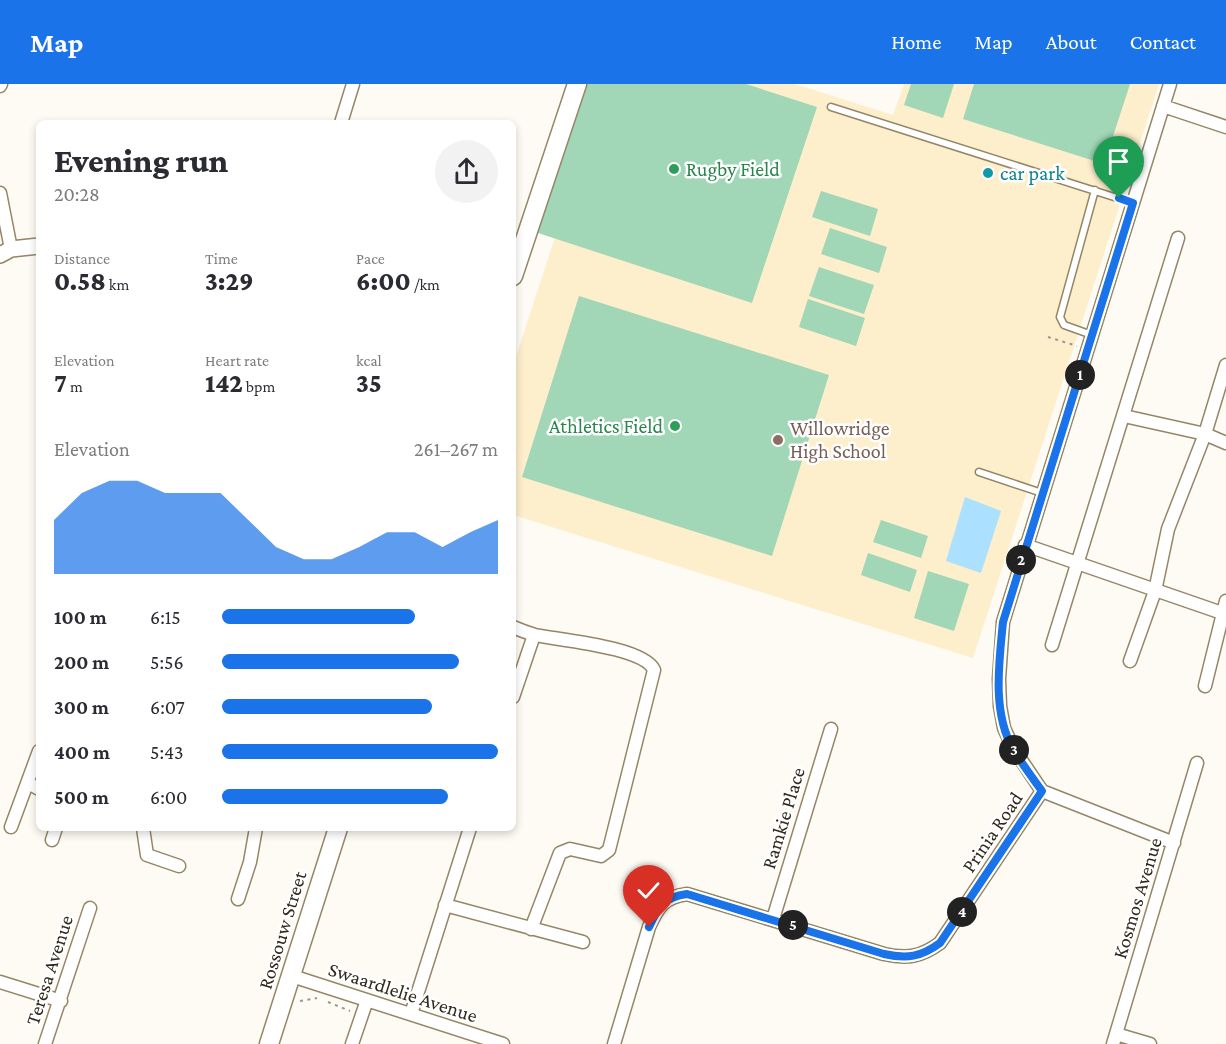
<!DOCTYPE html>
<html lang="en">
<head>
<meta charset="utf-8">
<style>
	body { margin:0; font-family:"Crimson Pro",serif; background:#f2f2f3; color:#2b2b33; height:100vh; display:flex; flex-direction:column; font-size:22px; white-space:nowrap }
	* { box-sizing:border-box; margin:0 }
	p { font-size:20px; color:#7c7c81 }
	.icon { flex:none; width:33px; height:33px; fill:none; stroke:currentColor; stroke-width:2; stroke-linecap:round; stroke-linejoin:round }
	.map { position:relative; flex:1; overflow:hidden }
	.panel { position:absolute; left:36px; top:36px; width:480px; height:711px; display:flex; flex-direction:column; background:#fff; border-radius:9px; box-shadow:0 3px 9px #0003 }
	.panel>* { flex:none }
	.pin { position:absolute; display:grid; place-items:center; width:51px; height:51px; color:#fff; margin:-62px -26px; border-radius:50% 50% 50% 0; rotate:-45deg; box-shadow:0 0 6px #0007 }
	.pin .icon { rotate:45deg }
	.km { position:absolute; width:30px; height:30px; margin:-15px; border-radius:50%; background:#222; color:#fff; font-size:16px; line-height:30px; text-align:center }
	.round { display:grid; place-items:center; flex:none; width:63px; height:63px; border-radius:32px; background:#f2f2f3 }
	.head { display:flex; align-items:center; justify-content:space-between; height:102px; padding:0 18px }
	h1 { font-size:33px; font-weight:800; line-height:45px }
	.figures { display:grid; grid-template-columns:repeat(3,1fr); gap:9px; height:102px; padding:6px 18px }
	.figures div { display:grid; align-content:center }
	.figures b { font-size:26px; font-weight:800 }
	.figures small { font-size:16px; font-weight:400 }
	.figures p { font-size:16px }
	.chart { height:168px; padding:12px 18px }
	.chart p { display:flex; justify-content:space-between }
	.chart svg { width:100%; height:108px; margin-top:6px; fill:#1a73e8; opacity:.7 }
	ul { padding:0 18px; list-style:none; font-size:20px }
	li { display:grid; grid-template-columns:96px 72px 1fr; align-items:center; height:45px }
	li i { height:15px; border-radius:8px; background:#1a73e8 }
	header { display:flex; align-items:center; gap:36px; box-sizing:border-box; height:84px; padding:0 30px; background:#1a73e8; color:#fff }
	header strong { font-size:28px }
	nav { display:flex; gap:33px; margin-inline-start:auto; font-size:21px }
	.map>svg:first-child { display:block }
	.built { fill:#fdeecc }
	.green { fill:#a1d6b6 }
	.water { fill:#abe0fe }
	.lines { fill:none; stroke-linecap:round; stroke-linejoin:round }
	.service-casing { stroke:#958666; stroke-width:9 }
	.minor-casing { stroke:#958666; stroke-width:15 }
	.tertiary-casing { stroke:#958666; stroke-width:18 }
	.secondary-casing { stroke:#958666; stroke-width:21 }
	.path { stroke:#9b968c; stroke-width:2; stroke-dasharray:3 4.5; stroke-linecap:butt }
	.service { stroke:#fff; stroke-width:6 }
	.minor { stroke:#fff; stroke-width:12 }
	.tertiary { stroke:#fff; stroke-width:15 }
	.secondary { stroke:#fff; stroke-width:18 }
	.route-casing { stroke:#fff; stroke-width:12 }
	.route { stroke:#1a73e8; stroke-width:8 }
	.leisure-dot { fill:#2e9e5b; stroke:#fff; stroke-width:2 }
	.culture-dot { fill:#0f9aa8; stroke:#fff; stroke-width:2 }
	.education-dot { fill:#8d6e63; stroke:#fff; stroke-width:2 }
	.labels { text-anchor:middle; stroke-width:5; stroke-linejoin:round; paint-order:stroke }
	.leisure-label { font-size:20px; fill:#27864d; stroke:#fff; text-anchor:start }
	.culture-label { font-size:20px; fill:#0d838f; stroke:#fff; text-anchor:start }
	.education-label { font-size:20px; fill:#785e54; stroke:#fff; text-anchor:start }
	.street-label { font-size:20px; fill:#302a1c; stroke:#fff }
</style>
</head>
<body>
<header>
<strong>Map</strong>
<nav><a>Home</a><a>Map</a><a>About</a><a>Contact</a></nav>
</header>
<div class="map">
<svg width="1226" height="960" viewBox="0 0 1226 960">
	<rect width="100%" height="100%" fill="#fefbf4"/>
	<!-- built -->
	<path class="built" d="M605,0h190l98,31 11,-31h255l-186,574 -460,-143v-149z"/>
	<!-- green -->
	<path class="green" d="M580,0h166l71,23 -65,196 -220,-72z
		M911,0h43l-11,34 -39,-13z
		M974,0h156l-26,80 -141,-45z
		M821,107l57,18 -8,27 -58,-19z
		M830,144l57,19 -8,26 -58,-19z
		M819,183l55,18 -10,29 -55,-18z
		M579,212l250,79 -57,181 -250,-79z
		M808,215l57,19 -9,28 -57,-19z
		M881,436l47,16 -7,22 -48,-16z
		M868,469l49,17 -7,22 -49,-17z
		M928,487l41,13 -15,47 -40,-13z"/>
	<!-- water -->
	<path class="water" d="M965,413l36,14 -20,62 -35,-12z"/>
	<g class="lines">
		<defs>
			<path id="service" d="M831,23l302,96
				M1092,251l-28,-10 -4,-8 35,-127
				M979,388l63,21"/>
			<path id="minor" d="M1170,0l-167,538 -4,57 1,27 4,22 9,20 29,43 132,52
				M0,2l1,-2
				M1163,22l63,21
				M341,39l12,-39
				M0,109l11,56
				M1124,332l81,18 21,9
				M1025,461l197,68
				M513,543c7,3 15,6 22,8 24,5 109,12 119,35l-45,180 -8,6 -31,-7 -10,4 -29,76
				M1052,561l126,-407
				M1130,577l25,-70 13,-62 37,-95 21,-69
				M1205,602l21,-85
				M513,613l21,-62
				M28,699l11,6
				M11,743l28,-76
				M143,744l4,27 32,11
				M52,756l4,-12
				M238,815l12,-37 6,-34
				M445,821l138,37
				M773,835l58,-190
				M292,892l211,68
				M0,898l61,19
				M411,930l59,-186
				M1116,950l34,10
				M45,960l45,-136
				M352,960l15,-44
				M614,960l35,-117c9,-20 15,-30 38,-33l197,60c23,5 37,3 56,-11l102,-152
				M1113,960l84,-281"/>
			<path id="tertiary" d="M0,171l11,-6 28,-3"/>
			<path id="secondary" d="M513,192l64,-192
				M269,960l69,-216"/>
		</defs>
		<!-- service casing -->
		<use href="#service" class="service-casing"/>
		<!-- minor casing -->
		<use href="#minor" class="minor-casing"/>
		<!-- tertiary casing -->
		<use href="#tertiary" class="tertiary-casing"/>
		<!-- secondary casing -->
		<use href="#secondary" class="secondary-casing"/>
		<!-- path -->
		<path class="path" d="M1048,253l29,9
			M300,917l17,-3
			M328,918l22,9"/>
		<!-- service -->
		<use href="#service" class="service"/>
		<!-- minor -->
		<use href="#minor" class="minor"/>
		<!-- tertiary -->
		<use href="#tertiary" class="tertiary"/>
		<!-- secondary -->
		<use href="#secondary" class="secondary"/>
	</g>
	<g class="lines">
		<defs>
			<path id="route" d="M649,843c9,-20 15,-30 38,-33l197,60c23,5 37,3 56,-11l102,-152c-10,-14 -20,-27 -29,-42 -21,-37 -14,-86 -10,-127l130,-419 -14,-5"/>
		</defs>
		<!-- route casing -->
		<use href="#route" class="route-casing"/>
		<!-- route -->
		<use href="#route" class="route"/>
	</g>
	<!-- markers -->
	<g class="leisure-dot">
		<circle cx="674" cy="85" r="6"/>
		<circle cx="675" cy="342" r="6"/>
	</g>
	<circle class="culture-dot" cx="988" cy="89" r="6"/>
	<circle class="education-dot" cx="778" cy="356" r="6"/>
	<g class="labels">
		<!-- leisure labels -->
		<g class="leisure-label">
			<text x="686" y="92">Rugby Field</text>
			<text x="663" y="349" text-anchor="end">Athletics Field</text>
		</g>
		<!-- culture labels -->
		<g class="culture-label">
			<text x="1000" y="96">car park</text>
		</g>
		<!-- education labels -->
		<g class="education-label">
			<text x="790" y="351">Willowridge<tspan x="790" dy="23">High School</tspan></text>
		</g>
		<!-- street labels -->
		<g class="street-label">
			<text transform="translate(783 734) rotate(-73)" y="7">Ramkie Place</text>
			<text transform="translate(992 748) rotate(-56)" y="7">Prinia Road</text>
			<text transform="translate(1137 814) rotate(-73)" y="7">Kosmos Avenue</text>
			<text transform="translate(282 846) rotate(-73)" y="7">Rossouw Street</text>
			<text transform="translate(49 886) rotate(-72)" y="7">Teresa Avenue</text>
			<text transform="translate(403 908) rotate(18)" y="7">Swaardlelie Avenue</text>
		</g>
	</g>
</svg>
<div class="pin" style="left:1119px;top:114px;background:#1e9e55"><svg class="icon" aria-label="arrive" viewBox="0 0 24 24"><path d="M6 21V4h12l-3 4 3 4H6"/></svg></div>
<div class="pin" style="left:649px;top:843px;background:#d93025"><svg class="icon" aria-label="check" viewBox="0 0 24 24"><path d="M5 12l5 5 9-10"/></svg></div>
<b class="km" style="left:1080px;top:291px">1</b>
<b class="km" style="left:1021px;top:476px">2</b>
<b class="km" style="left:1014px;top:666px">3</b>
<b class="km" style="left:962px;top:828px">4</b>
<b class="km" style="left:793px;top:841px">5</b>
<section class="panel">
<div class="head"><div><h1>Evening run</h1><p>20:28</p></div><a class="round"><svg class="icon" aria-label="share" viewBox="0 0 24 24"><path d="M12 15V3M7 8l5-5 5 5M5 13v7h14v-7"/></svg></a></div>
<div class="figures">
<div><p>Distance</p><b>0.58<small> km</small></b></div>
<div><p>Time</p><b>3:29</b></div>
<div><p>Pace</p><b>6:00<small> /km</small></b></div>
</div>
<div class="figures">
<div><p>Elevation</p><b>7<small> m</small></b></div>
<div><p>Heart rate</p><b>142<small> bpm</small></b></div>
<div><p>kcal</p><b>35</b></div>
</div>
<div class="chart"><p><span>Elevation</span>261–267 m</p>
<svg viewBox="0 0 160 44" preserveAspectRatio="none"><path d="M0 44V22L10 11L20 6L30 6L40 11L50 11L60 11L70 22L80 33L90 38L100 38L110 33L120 27L130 27L140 33L150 27L160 22V44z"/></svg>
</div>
<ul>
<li><b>100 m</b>6:15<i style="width:70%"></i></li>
<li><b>200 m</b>5:56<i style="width:86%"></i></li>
<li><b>300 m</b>6:07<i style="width:76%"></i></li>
<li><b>400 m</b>5:43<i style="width:100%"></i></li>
<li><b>500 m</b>6:00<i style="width:82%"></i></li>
</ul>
</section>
</div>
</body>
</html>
